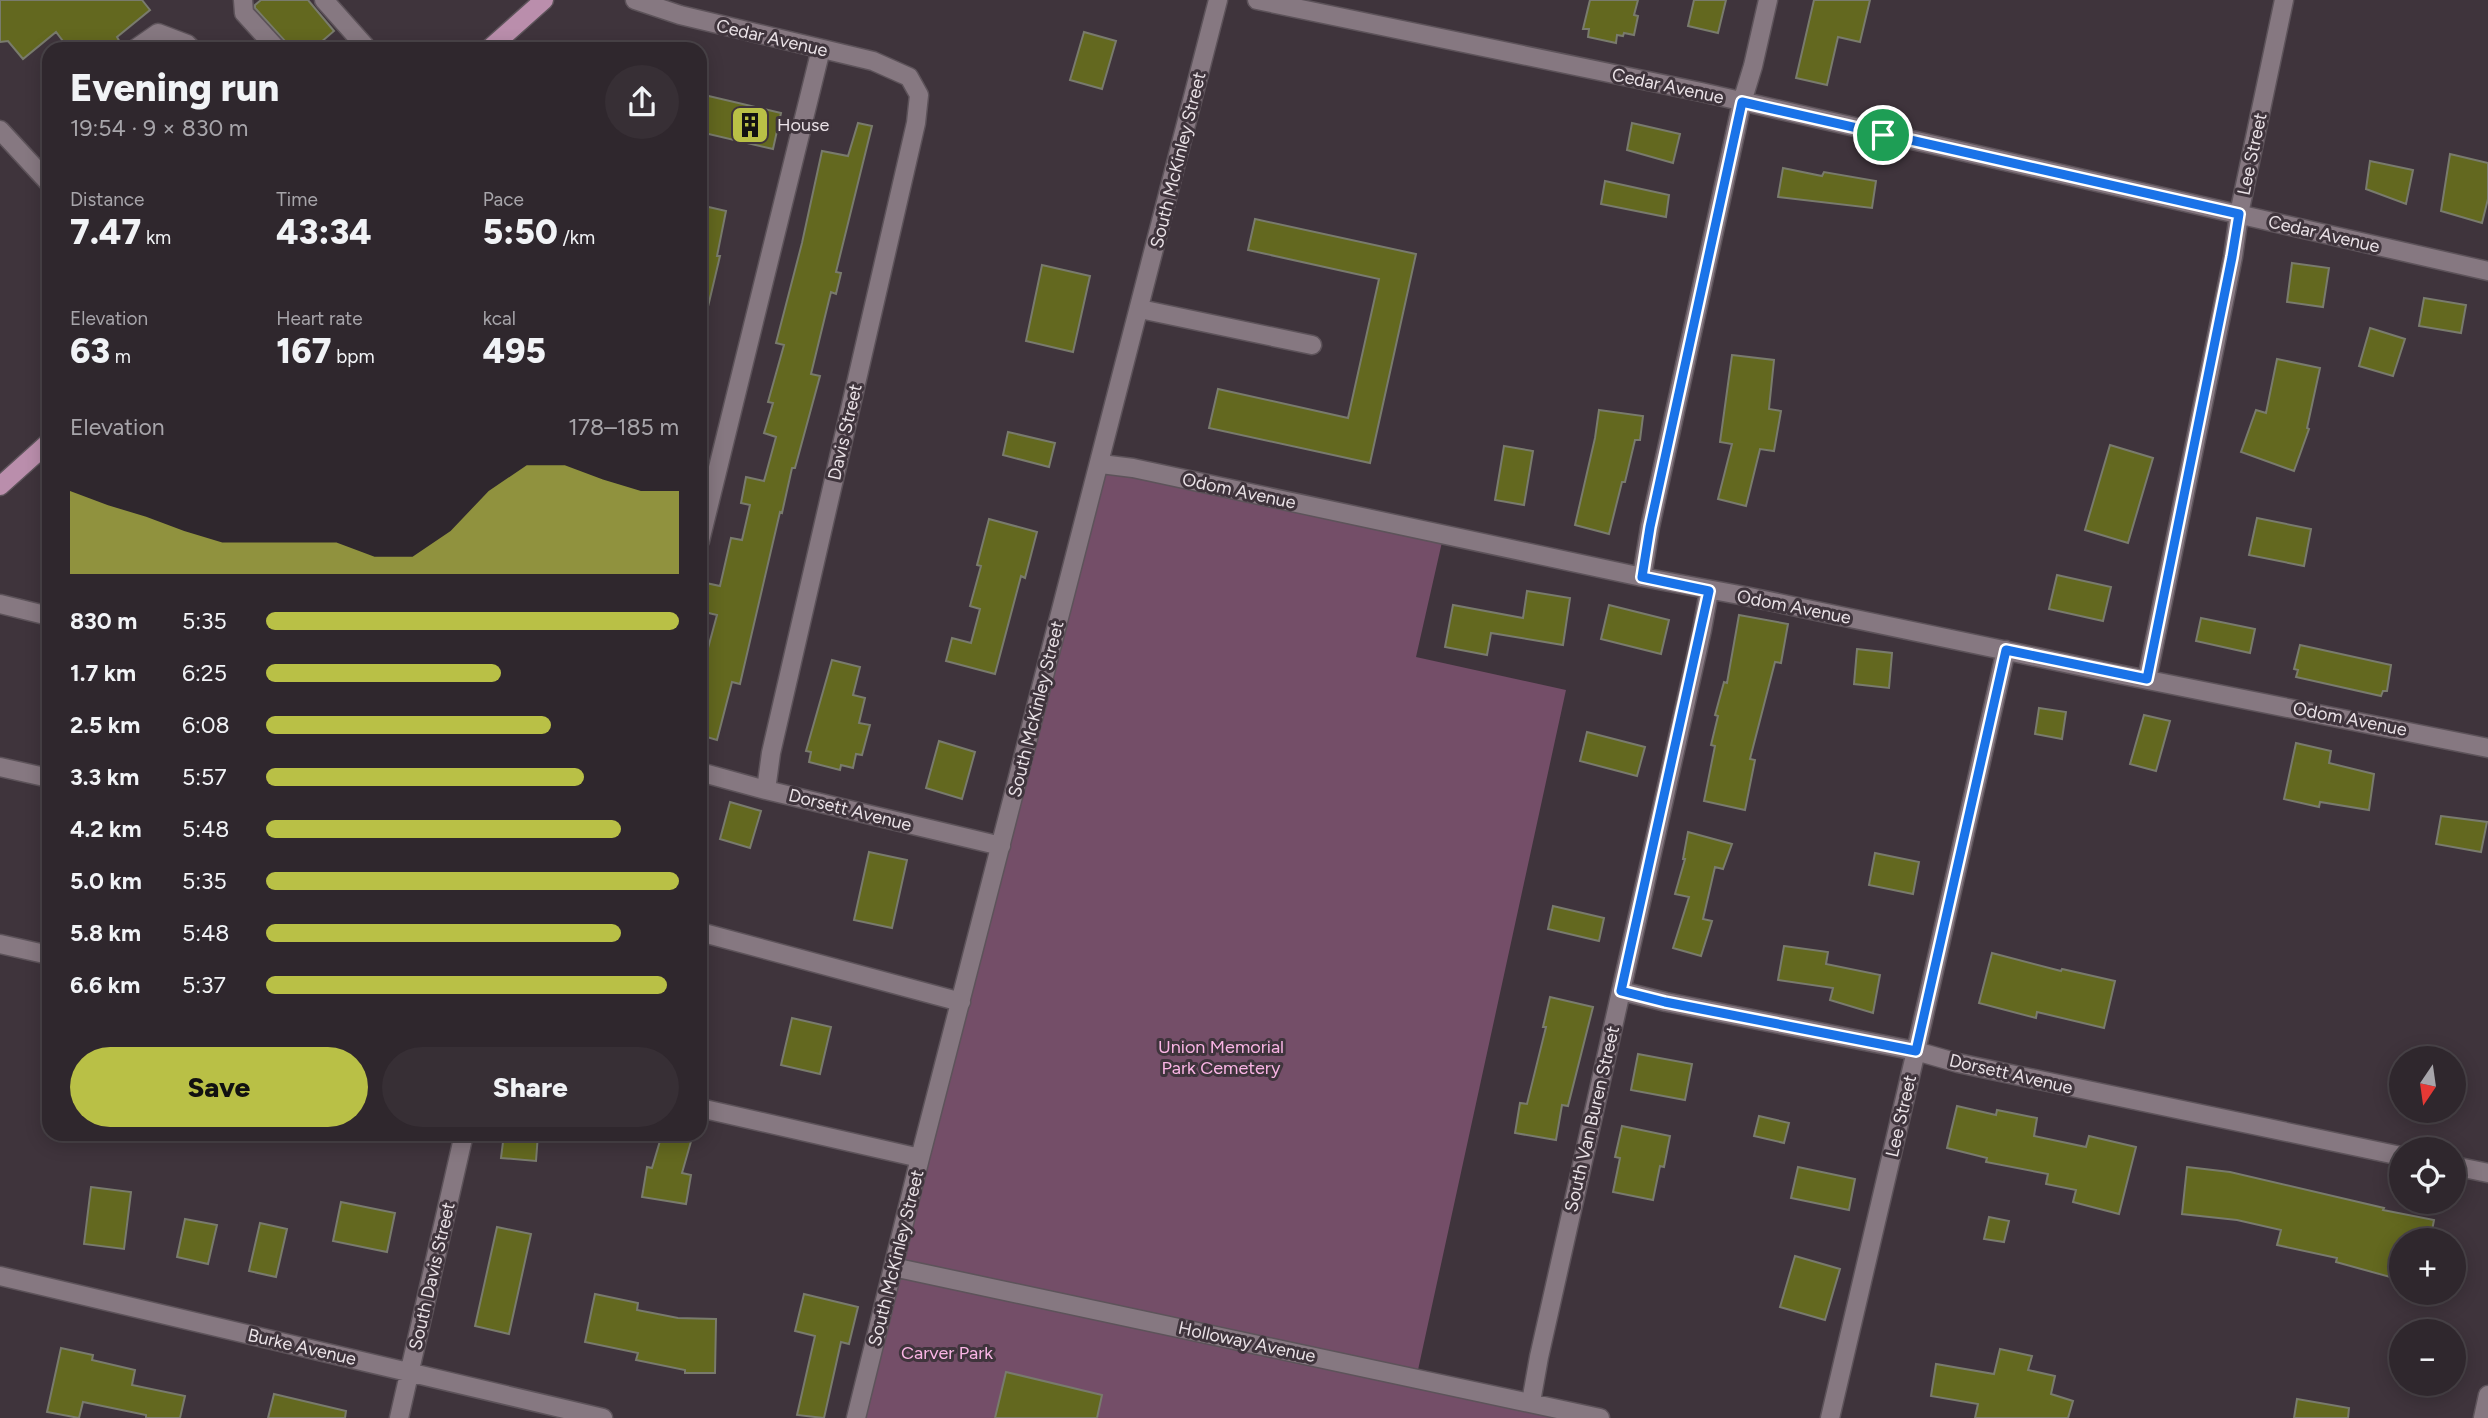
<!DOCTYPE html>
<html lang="en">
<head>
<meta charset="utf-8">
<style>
	body { margin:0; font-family:Figtree,sans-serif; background:#372f35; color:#f1f3f6; height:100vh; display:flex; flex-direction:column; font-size:26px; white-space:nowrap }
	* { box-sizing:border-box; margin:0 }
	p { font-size:23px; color:#a7a5aa }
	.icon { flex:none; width:38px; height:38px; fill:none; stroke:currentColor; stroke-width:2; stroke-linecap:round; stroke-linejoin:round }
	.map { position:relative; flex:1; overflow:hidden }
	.panel { position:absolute; left:42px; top:42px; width:665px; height:1099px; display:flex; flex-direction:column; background:#2f272d; border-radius:21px; box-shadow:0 4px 18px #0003,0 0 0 2px #4a4449 }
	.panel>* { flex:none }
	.needle { width:46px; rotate:193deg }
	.tools { position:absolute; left:2389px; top:1046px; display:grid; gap:14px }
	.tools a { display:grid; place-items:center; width:77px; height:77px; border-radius:50%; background:#2f272d; box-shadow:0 4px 18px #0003,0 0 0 2px #4a4449; font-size:35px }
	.pin { position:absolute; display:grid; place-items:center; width:60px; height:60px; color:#fff; margin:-30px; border:4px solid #fff; border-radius:50%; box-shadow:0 2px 7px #0007 }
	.round { display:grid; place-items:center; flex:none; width:74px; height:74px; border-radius:37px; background:#372f35 }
	.overview { display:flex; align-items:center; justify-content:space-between; height:119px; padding:0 28px }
	h1 { font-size:38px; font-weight:800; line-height:52px }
	.stats { display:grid; grid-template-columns:repeat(3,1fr); gap:10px; height:119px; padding:7px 28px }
	.stats div { display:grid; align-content:center }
	.stats b { font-size:35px; font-weight:800 }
	.stats small { font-size:19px; font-weight:400 }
	.stats p { font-size:19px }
	.chart { height:196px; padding:14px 28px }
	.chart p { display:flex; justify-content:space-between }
	.chart svg { width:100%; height:126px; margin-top:7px; fill:#b9c046; opacity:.7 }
	.cta { display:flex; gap:14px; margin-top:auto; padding:14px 28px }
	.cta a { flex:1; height:80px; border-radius:42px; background:#b9c046; color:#111; font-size:28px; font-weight:800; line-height:80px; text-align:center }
	.cta a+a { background:#372f35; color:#f1f3f6 }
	ul { padding:0 28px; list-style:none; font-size:23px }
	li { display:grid; grid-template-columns:112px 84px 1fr; align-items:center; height:52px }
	li i { height:18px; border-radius:9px; background:#b9c046 }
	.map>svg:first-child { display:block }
	.green { fill:#744e68 }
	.building { fill:#63681f; stroke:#797b6d; stroke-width:2 }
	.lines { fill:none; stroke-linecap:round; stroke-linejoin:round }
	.minor-casing { stroke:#5d535a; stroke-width:21 }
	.major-casing { stroke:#5d535a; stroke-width:21 }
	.minor { stroke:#867881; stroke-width:18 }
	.major { stroke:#ba8eac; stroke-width:18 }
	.route-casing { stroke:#fff; stroke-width:14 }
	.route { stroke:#1a73e8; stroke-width:9 }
	.labels { text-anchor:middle; stroke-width:6; stroke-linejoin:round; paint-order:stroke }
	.street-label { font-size:18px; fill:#eae2e7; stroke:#3f343c }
	.poi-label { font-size:18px; fill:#eae2e7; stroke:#3f343c; text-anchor:start }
	.park-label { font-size:18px; fill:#fab5e5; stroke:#3f343c }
</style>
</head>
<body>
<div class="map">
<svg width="2488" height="1418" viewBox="0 0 2488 1418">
	<rect width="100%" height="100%" fill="#3f343c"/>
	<!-- green -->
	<path class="green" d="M1105,471l337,71 -26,115 150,33 -148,680 -516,-110z
		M899,1276l661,142h-697z"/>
	<!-- building -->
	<path class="building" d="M0,0h142l8,10 -33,27 7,12h-55l-13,-17 -33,27 -15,-18 -8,1z
		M261,0h47l26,31 -21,18h-25l-3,-8 -30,-33v-3z
		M1590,0h48l-4,15 4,1 -4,19 -10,-2 -1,3 -6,-1 -1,8 -28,-6 1,-8h-6z
		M1694,0h32l-8,33 -30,-7z
		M1814,0h56l-10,42 -22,-5 -11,48 -31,-7z
		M1084,32l32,9 -14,48 -32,-9z
		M700,94l81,19 -8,36 -73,-17z
		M858,123l14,3 -36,146 5,1 -5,21 -5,-2 -2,8 -18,74 9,2 -25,92h-3l-10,45 -2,-1 -40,172 -8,-2 -15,58 -17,-5v-77l5,1 12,-44 -17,-4v-5l6,-23 14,3 11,-48 11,2 8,-35 -9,-2 5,-26 18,4 12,-44 -12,-4 9,-30 -5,-1 16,-57 -8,-2 26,-100 20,-92 26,5z
		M1632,123l48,11 -7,29 -46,-13z
		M2450,154l38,9v36l-6,24 -41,-12z
		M2370,161l43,9 -7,34 -40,-15z
		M1783,168l39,8 2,-4 52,9 -4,27 -94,-11z
		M1605,181l64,14 -3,22 -65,-13z
		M700,205l26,6 -9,45h3l-13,55 -7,-1z
		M1255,219l161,35 -46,209 -161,-35 9,-39 130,29 31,-139 -131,-29z
		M2292,263l37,5 -6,39 -36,-5z
		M1042,265l48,11 -17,76 -47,-11z
		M2424,298l42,7 -5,28 -42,-7z
		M2370,328l35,11 -12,37 -34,-10z
		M1732,355l42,5 -5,49 12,2 -7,40 -14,-2 -14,57 -28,-7 14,-55 -12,-2z
		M2277,359l43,9 -13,60 2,1 -15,42 -53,-19 15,-42 10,3z
		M1599,410l44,6 -3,24h-5l-10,42h-3l-13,52 -34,-9 20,-87z
		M1008,432l47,11 -6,24 -46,-12z
		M2110,445l43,13 -25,85 -43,-13z
		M1504,446l29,5 -9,54 -29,-5z
		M2257,518l54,11 -7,37 -55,-11z
		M989,519l48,13 -12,46 -4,-2 -26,98 -49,-13 6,-23 19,5 9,-34 -10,-3 11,-40 -4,-1z
		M2057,575l54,12 -8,34 -54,-12z
		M1527,591l43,7 -7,47 -72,-12 -4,22 -42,-8 8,-42 70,13z
		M1609,605l60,15 -8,34 -60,-15z
		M1739,615l49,9 -7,39 -6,-1 -25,97 5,1 -10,50 -41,-9 11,-55 -4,-1 7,-29 -3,-1 9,-33 3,1z
		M2201,618l54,11 -5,24 -54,-12z
		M2300,645l91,20 -4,26h-4l-2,5 -85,-19 2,-7 -4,-1z
		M1857,649l35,4 -3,35 -35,-4z
		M832,660l28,7 -7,28 12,3 -6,25 11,2 -8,30 -6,-1 -3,14 -12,-3 -1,5 -31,-8 2,-10 -5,-1z
		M2039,708l27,4 -4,27 -27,-5z
		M2144,715l26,6 -14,50 -26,-7z
		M1587,732l58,15 -8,29 -57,-15z
		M939,741l36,11 -13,47 -36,-11z
		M2296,743l35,8 -2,12 45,11 -5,36 -49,-8 -1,5 -35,-8z
		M730,802l31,9 -11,37 -30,-9z
		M2441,816l46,6 -6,30 -45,-8z
		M1688,832l44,12 -9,25 -8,-2 -12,52 9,2 -11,35 -28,-8 16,-51 -14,-3 10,-35h-2z
		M869,852l38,8 -15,68 -38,-8z
		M1875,853l44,9 -6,32 -44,-9z
		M1553,906l51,12 -5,23 -51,-12z
		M1784,946l44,6 -2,12 54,11 -7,38 -43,-13 3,-12 -55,-8z
		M1992,953l69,18 1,-2 53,12 -11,47 -67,-16 -1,6 -57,-15z
		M1550,997l43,10 -25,99 -6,-1 -6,35 -41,-7 5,-30 7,1 19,-77h-3z
		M792,1018l39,9 -11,47 -39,-9z
		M1638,1054l54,10 -7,36 -54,-10z
		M1957,1106l39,9 1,-5 40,8 -3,18 52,11 3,-11 47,11 -17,67 -46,-12 3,-12 -30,-6 2,-10 -62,-12 1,-4 -40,-10z
		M1759,1116l30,7 -5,20 -30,-7z
		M1622,1126l48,10 -6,31 -4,-1 -7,34 -40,-8 7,-34 -5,-1z
		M504,1134h34l-2,27 -35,-3z
		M662,1134h18l12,4 -10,35 9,2 -5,29 -44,-7 5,-30 5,1z
		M1798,1167l57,12 -6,31 -58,-12z
		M2187,1167l43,5 154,36 -1,2 51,10 -4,21h-29v39l-65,-18 1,-4 -60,-13 4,-15 -44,-10 -55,-6z
		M91,1187l40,5 -7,57 -40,-5z
		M341,1202l54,11 -8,39 -54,-11z
		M1989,1217l20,4 -5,21 -20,-3z
		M185,1219l32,6 -9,39 -31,-7z
		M260,1223l27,6 -11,48 -27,-6z
		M497,1227l34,7 -22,100 -34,-8z
		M1795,1256l45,13 -15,51 -45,-13z
		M595,1294l43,9 -1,7 41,8 38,1 -1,54h-30v-3l-49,-10 2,-7 -53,-11z
		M804,1294l54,13 -9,37 -8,-2 -17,76 -27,-3 18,-79 -20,-5z
		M61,1348l32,7 -1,5 43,10 -3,15 53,11 -5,22h-34v-3l-63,-13 -4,16 -32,-6z
		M2000,1349l32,7 -4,14 27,6 -4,18 22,7 -5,17h-93l3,-14 -47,-8 5,-32 58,10z
		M1006,1372l96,23 -5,23h-102z
		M274,1394l72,17 -1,7h-77z
		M2297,1399l52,9 -1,10h-54z"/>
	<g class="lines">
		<defs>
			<path id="minor" d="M243,0l1,13 33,36
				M324,0l41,46 -2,3
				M635,0l45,15 193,46 36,16 10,18 -3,28 -145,630 -5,37
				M1257,0l444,92 787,179
				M135,49l23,-16 29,11 5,5
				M0,130l49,53
				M1140,309l172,36
				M1101,464l32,4 509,109 103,19 368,77 375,75
				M700,541l121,-492
				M1642,577l8,-50 92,-425 11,-36 15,-66
				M0,604l49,12
				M2147,679l86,-422 6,-43 45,-214
				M0,767l49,11
				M700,772l66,18 235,56
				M700,932l261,70
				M0,944l49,11
				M1621,991l45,11 250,49 42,12 443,93
				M700,1108l220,50
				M2454,1166l34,7
				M893,1267l707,151
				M0,1276l603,142
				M1531,1402l8,-45 163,-727 7,-39
				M399,1418l65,-284
				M856,1418l64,-260 298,-1158
				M1830,1418l86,-367 90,-401
				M2483,1418l5,-23"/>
			<path id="major" d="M489,49l55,-49
				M0,486l49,-44"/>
		</defs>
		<!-- minor casing -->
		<use href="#minor" class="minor-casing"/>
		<!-- major casing -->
		<use href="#major" class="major-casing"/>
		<!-- minor -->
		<use href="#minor" class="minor"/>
		<!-- major -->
		<use href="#major" class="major"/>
	</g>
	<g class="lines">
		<defs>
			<path id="route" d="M1742,102l497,112 -7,43 -85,422 -141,-29 -90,401 -251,-49 -44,-11 88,-400 -67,-14 8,-50z"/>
		</defs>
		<!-- route casing -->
		<use href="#route" class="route-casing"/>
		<!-- route -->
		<use href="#route" class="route"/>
	</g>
	<!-- icons -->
	<defs>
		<symbol id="building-square" viewBox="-11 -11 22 22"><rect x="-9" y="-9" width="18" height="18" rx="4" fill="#b9c046" stroke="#3f343c"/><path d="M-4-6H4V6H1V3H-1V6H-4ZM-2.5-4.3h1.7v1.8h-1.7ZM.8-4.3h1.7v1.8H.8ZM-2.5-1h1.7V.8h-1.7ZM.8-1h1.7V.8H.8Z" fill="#111"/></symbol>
	</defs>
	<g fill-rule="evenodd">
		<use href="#building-square" x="728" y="103" width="44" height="44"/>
	</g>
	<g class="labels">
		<!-- street labels -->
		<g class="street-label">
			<text transform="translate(772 38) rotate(13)" y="6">Cedar Avenue</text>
			<text transform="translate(1668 86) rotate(12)" y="6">Cedar Avenue</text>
			<text transform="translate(2252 154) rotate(-78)" y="6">Lee Street</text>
			<text transform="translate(1178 160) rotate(-76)" y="6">South McKinley Street</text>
			<text transform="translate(2324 234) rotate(13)" y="6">Cedar Avenue</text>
			<text transform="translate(845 432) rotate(-77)" y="6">Davis Street</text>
			<text transform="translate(1239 491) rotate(12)" y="6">Odom Avenue</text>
			<text transform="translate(1794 607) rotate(11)" y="6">Odom Avenue</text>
			<text transform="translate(1036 709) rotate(-76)" y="6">South McKinley Street</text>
			<text transform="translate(2350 719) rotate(11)" y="6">Odom Avenue</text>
			<text transform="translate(850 810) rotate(14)" y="6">Dorsett Avenue</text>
			<text transform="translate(2011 1074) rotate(13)" y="6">Dorsett Avenue</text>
			<text transform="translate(1901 1116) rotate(-77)" y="6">Lee Street</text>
			<text transform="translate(1592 1119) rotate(-77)" y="6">South Van Buren Street</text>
			<text transform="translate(896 1258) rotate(-76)" y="6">South McKinley Street</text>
			<text transform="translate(432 1276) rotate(-77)" y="6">South Davis Street</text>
			<text transform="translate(1247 1342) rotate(12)" y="6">Holloway Avenue</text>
			<text transform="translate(302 1347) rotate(13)" y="6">Burke Avenue</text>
		</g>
		<!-- poi labels -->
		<g class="poi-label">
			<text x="777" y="131">House</text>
		</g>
		<!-- park labels -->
		<g class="park-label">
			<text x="1221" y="1053">Union Memorial<tspan x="1221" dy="21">Park Cemetery</tspan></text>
			<text x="947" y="1359">Carver Park</text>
		</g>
	</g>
</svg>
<div class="tools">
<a><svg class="needle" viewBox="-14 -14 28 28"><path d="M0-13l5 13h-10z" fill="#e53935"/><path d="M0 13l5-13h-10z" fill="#a7a5aa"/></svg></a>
<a><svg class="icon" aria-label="locate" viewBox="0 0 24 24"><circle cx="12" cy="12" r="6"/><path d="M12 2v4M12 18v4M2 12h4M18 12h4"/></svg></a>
<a>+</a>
<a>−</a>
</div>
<div class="pin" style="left:1883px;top:135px;background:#1e9e55"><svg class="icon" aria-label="arrive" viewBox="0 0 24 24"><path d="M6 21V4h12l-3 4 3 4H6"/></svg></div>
<section class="panel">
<div class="overview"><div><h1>Evening run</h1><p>19:54 · 9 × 830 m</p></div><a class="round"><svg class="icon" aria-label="share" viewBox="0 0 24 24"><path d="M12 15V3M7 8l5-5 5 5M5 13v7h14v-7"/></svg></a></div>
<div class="stats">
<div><p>Distance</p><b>7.47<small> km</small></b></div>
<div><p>Time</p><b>43:34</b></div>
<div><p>Pace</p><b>5:50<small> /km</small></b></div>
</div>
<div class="stats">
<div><p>Elevation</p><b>63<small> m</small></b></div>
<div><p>Heart rate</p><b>167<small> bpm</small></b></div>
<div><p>kcal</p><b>495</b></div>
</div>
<div class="chart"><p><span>Elevation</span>178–185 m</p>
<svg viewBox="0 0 160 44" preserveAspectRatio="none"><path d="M0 44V15L10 20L20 24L30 29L40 33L50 33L60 33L70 33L80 38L90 38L100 29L110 15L120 6L130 6L140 11L150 15L160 15V44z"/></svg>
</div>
<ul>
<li><b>830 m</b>5:35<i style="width:100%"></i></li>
<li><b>1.7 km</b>6:25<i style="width:57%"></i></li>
<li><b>2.5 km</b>6:08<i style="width:69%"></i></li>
<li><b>3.3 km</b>5:57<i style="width:77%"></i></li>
<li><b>4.2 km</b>5:48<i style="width:86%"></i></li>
<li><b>5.0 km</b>5:35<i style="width:100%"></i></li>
<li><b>5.8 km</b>5:48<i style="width:86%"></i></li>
<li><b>6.6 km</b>5:37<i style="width:97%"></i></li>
</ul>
<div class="cta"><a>Save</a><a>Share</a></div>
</section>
</div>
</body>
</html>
